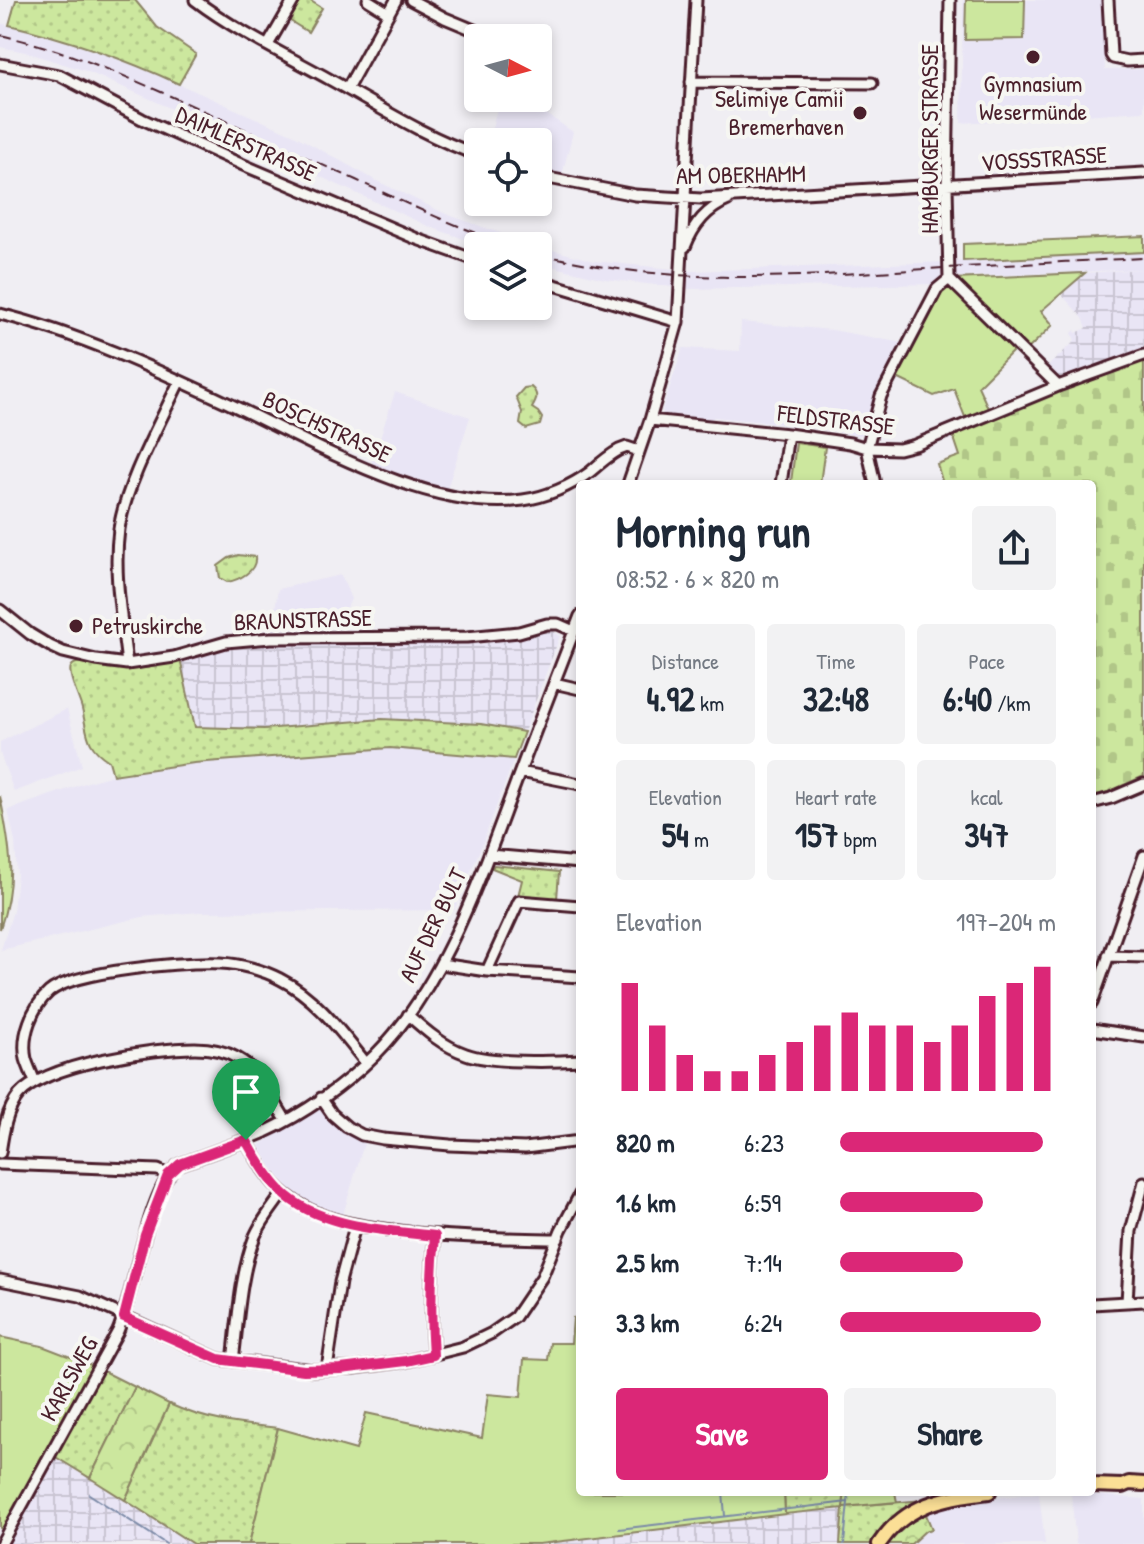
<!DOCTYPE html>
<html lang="en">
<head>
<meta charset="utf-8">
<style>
	body { margin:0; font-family:"Patrick Hand",sans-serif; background:#f2f2f3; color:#1f2937; height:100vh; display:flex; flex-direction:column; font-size:30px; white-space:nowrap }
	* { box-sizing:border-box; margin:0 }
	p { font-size:26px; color:#747a83 }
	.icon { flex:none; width:44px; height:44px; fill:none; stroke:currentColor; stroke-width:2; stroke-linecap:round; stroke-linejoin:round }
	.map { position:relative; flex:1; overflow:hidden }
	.details { position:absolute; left:576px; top:480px; width:520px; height:1016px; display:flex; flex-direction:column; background:#fff; border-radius:8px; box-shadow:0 4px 12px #0003 }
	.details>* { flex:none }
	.needle { width:52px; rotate:96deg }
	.fabs { position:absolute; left:464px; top:24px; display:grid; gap:16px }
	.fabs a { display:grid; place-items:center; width:88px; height:88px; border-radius:8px; background:#fff; box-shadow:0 4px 12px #0003; font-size:40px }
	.pin { position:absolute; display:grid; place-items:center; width:68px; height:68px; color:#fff; margin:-82px -34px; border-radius:50% 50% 50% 0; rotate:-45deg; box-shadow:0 0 8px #0007 }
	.pin .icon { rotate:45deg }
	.round { display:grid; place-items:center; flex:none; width:84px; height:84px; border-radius:8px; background:#f2f2f3 }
	.summary { display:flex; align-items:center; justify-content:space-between; height:136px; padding:0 40px }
	h1 { font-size:44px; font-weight:800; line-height:60px }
	.figures { display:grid; grid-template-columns:repeat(3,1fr); gap:12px; height:136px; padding:8px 40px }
	.figures div { display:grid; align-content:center; border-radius:8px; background:#f2f2f3; text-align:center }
	.figures b { font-size:34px; font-weight:800 }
	.figures small { font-size:22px; font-weight:400 }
	.figures p { font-size:22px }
	.chart { height:224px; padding:16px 40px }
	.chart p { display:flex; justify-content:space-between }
	.chart svg { width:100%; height:144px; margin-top:8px; stroke:#db2777; stroke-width:6 }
	.cta { display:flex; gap:16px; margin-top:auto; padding:16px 40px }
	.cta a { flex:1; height:92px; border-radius:8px; background:#db2777; color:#fff; font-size:32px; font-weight:800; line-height:92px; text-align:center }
	.cta a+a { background:#f2f2f3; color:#1f2937 }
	ul { padding:0 40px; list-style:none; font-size:26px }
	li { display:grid; grid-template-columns:128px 96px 1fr; align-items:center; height:60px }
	li i { height:20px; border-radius:10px; background:#db2777 }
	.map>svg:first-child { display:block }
	.built { fill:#e9e5f5 }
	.industrial { fill:url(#industrial-grid) }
	.grass { fill:url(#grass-dots); stroke:#8b8364; stroke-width:2 }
	.forest { fill:url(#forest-crowns); stroke:#8b8364; stroke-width:2 }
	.cemetery { fill:url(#cemetery-stones); stroke:#8b8364; stroke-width:2 }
	.garden { fill:#cce79e; stroke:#8b8364; stroke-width:2 }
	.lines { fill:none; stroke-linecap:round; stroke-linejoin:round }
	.stream { stroke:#7b8aa7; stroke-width:2 }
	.minor-casing { stroke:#4a1f2b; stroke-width:15 }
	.major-casing { stroke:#4a1f2b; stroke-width:18 }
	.minor { stroke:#f6f6f2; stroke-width:9 }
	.major { stroke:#fbdf96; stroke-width:12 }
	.rail { stroke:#4a1f2b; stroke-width:2; stroke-dasharray:12 6; stroke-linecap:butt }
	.route-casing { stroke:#fff; stroke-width:16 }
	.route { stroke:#db2777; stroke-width:10 }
	.poi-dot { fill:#4a1f2b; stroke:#f6f6f2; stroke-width:3 }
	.labels { text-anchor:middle; stroke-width:8; stroke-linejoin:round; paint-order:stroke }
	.poi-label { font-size:24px; fill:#4a1f2b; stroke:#f6f6f2 }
	.street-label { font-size:24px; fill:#4a1f2b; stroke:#f6f6f2 }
</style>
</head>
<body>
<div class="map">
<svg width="1144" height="1544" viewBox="0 0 1144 1544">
	<defs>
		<pattern id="industrial-grid" width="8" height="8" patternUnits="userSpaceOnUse" patternTransform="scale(2)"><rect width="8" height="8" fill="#e9e5f5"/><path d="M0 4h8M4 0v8" fill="none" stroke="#c9c4d2"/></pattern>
		<pattern id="grass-dots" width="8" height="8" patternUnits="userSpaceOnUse" patternTransform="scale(2)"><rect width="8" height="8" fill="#cce79e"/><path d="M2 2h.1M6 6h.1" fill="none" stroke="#b1c688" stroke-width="1.8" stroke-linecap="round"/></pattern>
		<pattern id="forest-crowns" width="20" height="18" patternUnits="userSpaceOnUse" patternTransform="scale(2)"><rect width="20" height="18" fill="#cce79e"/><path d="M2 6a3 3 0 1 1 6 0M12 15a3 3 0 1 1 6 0" fill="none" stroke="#b1c688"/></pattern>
		<pattern id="cemetery-stones" width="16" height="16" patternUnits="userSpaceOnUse" patternTransform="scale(2)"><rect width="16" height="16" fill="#cce79e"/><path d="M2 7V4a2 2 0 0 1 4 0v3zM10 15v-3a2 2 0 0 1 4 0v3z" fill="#b1c688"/></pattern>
	</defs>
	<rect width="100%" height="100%" fill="#f0eef3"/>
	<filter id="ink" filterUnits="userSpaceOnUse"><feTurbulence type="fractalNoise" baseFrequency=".0125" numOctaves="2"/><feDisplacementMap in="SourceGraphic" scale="16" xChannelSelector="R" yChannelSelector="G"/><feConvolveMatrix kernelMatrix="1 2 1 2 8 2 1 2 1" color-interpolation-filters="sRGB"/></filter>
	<g filter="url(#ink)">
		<!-- built -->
		<path class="built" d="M963,0h139l3,70 39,-1v42l-183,12z
			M0,23l86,24 68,26 140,62 81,45 71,34 91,32h-53l-54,-19 -282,-129 -62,-27 -61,-19 -25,-5z
			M500,98l39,11 34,23 -11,43 -24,-7v-26h-50z
			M538,246l56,15 99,10 254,-9 197,-10v17l-203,9 -4,6 -248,5 -84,-10 -67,-16z
			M741,322l91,8 71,13 -31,62 -8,27 -6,4 -36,-8 -108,-11 -3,3 -47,-4 -2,-6 21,-62 57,3z
			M395,392l75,25 -23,72 -76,-24z
			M341,575l10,24 -11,24 -68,7 6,-41z
			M67,709l15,57 -68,26 -14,-39v-11z
			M390,748l124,11 -32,86 -28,65 -255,2 -57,5 -141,33 12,-39 4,-36 -2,-33 -7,-32 80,-28 25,-7 81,-12z
			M319,1107l21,22 13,7 12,4 -23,78 -28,-13 -28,-17 -18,-22 -10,-20z
			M1039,1493l6,51h-134l14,-13v-19l36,-10z
			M1071,1493l73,6v45h-68z"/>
		<!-- industrial -->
		<path class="industrial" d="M1144,269v82l-86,30 -13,-12 30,-28 -3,-8 3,-3 1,3 11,-5 -4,-10 -22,-24 24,-21z
			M550,629l10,7 -36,96 -43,-8 -99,-5 -118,10 -69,-2 -15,-68 46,-10 52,-5 97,-2 105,2 41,-6z
			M54,1456l36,22 103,66h-185z
			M843,1507l-3,37h-301l246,-30z"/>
		<!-- grass -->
		<path class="grass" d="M16,0h119l22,27 39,27 -17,30c-54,-25 -111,-45 -170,-59z
			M298,0h11l13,8 -14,24 -21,-13z
			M531,387c8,7 6,13 1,21l6,4 4,6 -2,7 -14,4 -6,-5 2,-12 -6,-15 8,-9z
			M238,555l17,2c2,14 -16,23 -28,25l-7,-4 -2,-12 11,-8z
			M180,659l15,68 69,2 118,-10 99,5 43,8 -10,27 -124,-11 -196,15 -81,12 -4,-14c-24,-15 -21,-27 -27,-52 -2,-9 -15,-35 -11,-42 6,-10 27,0 35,1 26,3 50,0 74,-9z
			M494,865l65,7 -2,27 -39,-3 4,-16 -30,-12z
			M101,1370l34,17 -45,91 -36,-22z
			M169,1404c37,17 69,20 109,24l-29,116h-56l-68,-44z
			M784,1492h61l-1,15 80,-7 -27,16 -23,28h-34l3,-36 -58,6z"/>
		<!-- forest -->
		<path class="forest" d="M135,1387l34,17 -44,96 -35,-22z
			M925,1512l7,17 -7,2 -14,13h-24l19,-21z"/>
		<!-- cemetery -->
		<path class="cemetery" d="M1144,359v417l-36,16 -16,4v-312h-149l-6,-20 23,-8 -7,-21 109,-46z"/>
		<!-- garden -->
		<path class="garden" d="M966,0h59l-1,39 -59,1z
			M1144,236v16l-181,9v-17z
			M1085,273l-44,38 12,14 -27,26 -72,-72z
			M947,284l69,64 -38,38 10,22 -23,9 -11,-28 -20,7 -37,-18z
			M796,443l29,4 -5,37 -29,-2z
			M0,796c10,50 17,83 0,133z
			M580,1317v175h204l1,22 -246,30h-290l29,-116 78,22 10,-37 116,25 6,-44 33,3 3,-38 24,1 2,-17h21l2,-25z
			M0,1337l42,9 52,20 -90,164 -4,-2z
			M845,1492h50l2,10 -54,5z"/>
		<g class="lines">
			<!-- stream -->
			<path class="stream" d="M723,1492l2,24
				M89,1494l77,50
				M619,1529l229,-27
				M844,1544l5,-52"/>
			<defs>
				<path id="minor" d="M195,0c41,31 89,54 134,79 49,27 96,58 149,76
					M368,0l21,13
					M411,0l34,18 48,20
					M1108,0l3,55 2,3 14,3 17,-1
					M268,45l26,-45
					M538,53h1
					M0,64l59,11 83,44 99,45 176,75 61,22
					M691,82l181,1
					M347,89l49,-89
					M538,176l97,19 66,4 443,-26
					M685,247c8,-21 21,-38 43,-47
					M949,279l-2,-93 3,-186
					M949,279l109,107
					M538,280l140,42
					M0,314c81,20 157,56 232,91 82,39 199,108 291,95 23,-3 48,-14 67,-28 9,-8 18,-16 29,-22l8,-3 12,4
					M650,420l138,14 62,9 17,5 32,1 16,-4 143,-59 86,-31
					M628,484l22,-64 28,-98 18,-322
					M781,484l7,-50
					M875,484l-8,-36 14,-52 56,-107 12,-10
					M0,610l30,24 20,12 13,6 33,8 31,4 47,-7 52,-15 45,-4 196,-1 52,-5 28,-8h11l16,7
					M127,664c-5,-45 -14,-90 -8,-135 7,-46 40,-104 60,-147
					M554,683l26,6
					M520,772l60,12
					M1092,803l19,-5 33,-14
					M489,855l91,8
					M1108,956l36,1
					M441,964l46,7 93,6
					M487,971l32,-70 61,5
					M1092,1003l52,-147
					M408,1015c18,16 35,31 58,39 24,9 87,8 114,6
					M1092,1029l52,8
					M35,1082c-3,-8 -7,-16 -9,-23 -5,-23 6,-52 23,-67 26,-22 137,-30 172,-29 19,1 42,7 59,16 36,18 61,53 86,84
					M321,1098l11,16 15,13 15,8 21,4 67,6 75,3 55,-7
					M246,1140c10,18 22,41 39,54 33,27 73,32 114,37 53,7 106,7 159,8
					M0,1153c3,-20 6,-42 19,-58 27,-31 134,-47 176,-47 14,0 30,3 42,10 23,12 35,41 49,62
					M0,1164l158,6 10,5
					M0,1280l80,16 138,63 95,11 41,-2 53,-7 56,-14 29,-14 23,-16 27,-40 19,-47 19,-36
					M1127,1302l4,-71 13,-49
					M1092,1304l52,-3
					M433,1355c-3,-40 -2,-79 2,-119
					M233,1361c5,-41 7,-86 22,-125 7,-16 18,-29 28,-43
					M327,1369l13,-87 15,-56
					M1,1544l117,-213c16,-37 31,-148 62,-167 28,-10 57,-20 85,-32 39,-18 80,-47 110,-77 68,-68 104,-174 137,-262 22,-59 45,-118 68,-177"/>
				<path id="major" d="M1092,1485l30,1 7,-3 15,1
					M879,1544c27,-40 65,-47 110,-52"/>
			</defs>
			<!-- minor casing -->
			<use href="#minor" class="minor-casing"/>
			<!-- major casing -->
			<use href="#major" class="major-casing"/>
			<!-- minor -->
			<use href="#minor" class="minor"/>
			<!-- major -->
			<use href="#major" class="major"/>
			<!-- rail -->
			<path class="rail" d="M0,35c56,12 109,34 161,57 65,28 130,59 195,88 52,24 103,49 158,66
				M538,253c136,36 267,23 405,15 67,-3 134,-7 201,-10"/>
		</g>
	</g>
	<g class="lines" filter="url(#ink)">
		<defs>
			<path id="route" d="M246,1140c10,18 21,37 35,51 38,37 105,39 154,45 -4,40 -5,79 -2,119l-27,6 -65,8 -37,1 -64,-8 -22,-3 -94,-42 21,-82 23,-60 12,-11z"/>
		</defs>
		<!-- route casing -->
		<use href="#route" class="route-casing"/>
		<!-- route -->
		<use href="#route" class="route"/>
	</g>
	<!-- markers -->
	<g class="poi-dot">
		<circle cx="1033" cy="57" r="8"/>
		<circle cx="860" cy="113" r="8"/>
		<circle cx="76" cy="626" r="8"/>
	</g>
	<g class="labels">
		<!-- poi labels -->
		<g class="poi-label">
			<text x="1033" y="92">Gymnasium<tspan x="1033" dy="28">Wesermünde</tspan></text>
			<text x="844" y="107" text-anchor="end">Selimiye Camii<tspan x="844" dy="28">Bremerhaven</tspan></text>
			<text x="92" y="634" text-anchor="start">Petruskirche</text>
		</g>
		<!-- street labels -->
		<g class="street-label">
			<text transform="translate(930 139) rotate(-90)" y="8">HAMBURGER STRASSE</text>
			<text transform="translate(246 144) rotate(24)" y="8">DAIMLERSTRASSE</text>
			<text transform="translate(1044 159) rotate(-4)" y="8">VOSSSTRASSE</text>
			<text transform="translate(741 175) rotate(-1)" y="8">AM OBERHAMM</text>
			<text transform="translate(836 420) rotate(7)" y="8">FELDSTRASSE</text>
			<text transform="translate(327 427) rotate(25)" y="8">BOSCHSTRASSE</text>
			<text transform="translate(303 620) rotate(-2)" y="8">BRAUNSTRASSE</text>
			<text transform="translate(433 925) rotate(-64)" y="8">AUF DER BULT</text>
			<text transform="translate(69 1379) rotate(-61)" y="8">KARLSWEG</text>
		</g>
	</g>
</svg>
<div class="fabs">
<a><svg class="needle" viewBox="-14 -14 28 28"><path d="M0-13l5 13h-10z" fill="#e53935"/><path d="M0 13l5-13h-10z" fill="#747a83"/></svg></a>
<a><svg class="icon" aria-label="locate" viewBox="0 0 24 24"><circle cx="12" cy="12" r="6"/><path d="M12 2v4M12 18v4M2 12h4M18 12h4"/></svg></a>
<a><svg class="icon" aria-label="layers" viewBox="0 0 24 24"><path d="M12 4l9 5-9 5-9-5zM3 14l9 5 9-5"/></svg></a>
</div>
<div class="pin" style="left:246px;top:1140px;background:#1e9e55"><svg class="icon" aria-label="arrive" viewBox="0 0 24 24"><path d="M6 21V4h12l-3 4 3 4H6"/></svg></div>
<section class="details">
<div class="summary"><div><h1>Morning run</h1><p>08:52 · 6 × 820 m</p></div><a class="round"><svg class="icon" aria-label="share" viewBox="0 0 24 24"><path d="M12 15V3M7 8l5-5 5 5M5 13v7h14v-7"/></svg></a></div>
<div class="figures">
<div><p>Distance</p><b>4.92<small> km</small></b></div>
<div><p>Time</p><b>32:48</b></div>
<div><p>Pace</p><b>6:40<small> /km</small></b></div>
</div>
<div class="figures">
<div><p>Elevation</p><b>54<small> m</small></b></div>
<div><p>Heart rate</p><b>157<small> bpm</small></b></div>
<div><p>kcal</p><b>347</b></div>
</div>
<div class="chart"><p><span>Elevation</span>197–204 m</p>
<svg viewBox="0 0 160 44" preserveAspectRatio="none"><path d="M5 44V11M15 44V24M25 44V33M35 44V38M45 44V38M55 44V33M65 44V29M75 44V24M85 44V20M95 44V24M105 44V24M115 44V29M125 44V24M135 44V15M145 44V11M155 44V6"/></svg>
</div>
<ul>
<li><b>820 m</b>6:23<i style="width:94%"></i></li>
<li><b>1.6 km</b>6:59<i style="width:66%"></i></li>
<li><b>2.5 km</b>7:14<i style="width:57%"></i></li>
<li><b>3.3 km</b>6:24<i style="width:93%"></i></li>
</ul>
<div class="cta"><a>Save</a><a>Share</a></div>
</section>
</div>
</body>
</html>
